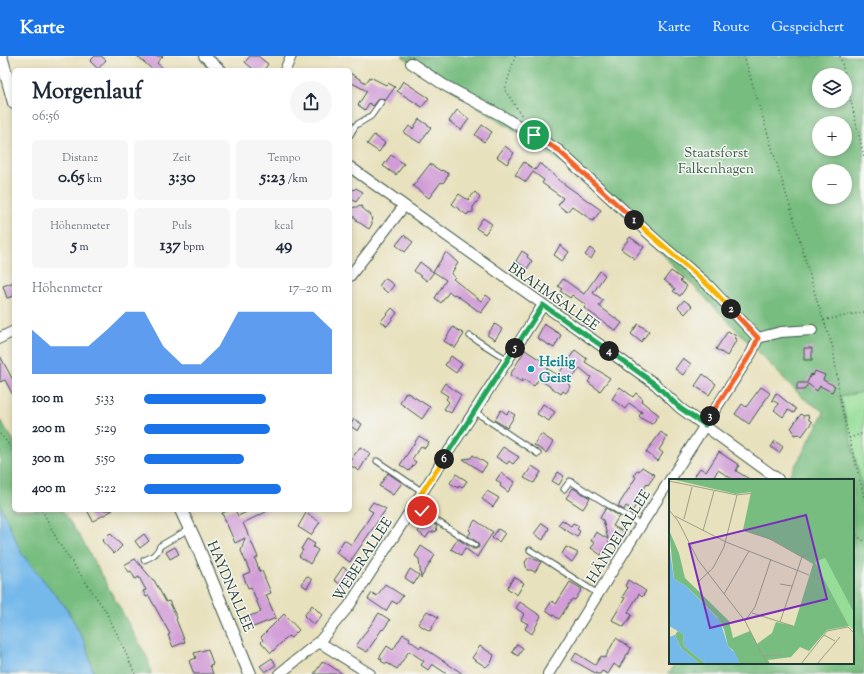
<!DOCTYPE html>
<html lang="de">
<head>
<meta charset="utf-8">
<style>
	body { margin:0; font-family:"Sorts Mill Goudy",serif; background:#f6f6f7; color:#1f2937; height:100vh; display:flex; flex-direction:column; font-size:15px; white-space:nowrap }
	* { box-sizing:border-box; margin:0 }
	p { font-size:13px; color:#747a83 }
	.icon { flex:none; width:22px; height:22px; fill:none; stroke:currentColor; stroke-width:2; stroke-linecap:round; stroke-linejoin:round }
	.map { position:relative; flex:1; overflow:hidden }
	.sheet { position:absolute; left:12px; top:12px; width:340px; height:444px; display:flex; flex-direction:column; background:#fff; border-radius:6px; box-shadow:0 2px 6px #0003 }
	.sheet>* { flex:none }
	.controls { position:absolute; left:812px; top:12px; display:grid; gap:8px }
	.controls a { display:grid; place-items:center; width:40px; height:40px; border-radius:50%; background:#fff; box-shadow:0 2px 6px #0003; font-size:20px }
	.pin { position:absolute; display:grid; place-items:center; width:34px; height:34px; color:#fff; margin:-17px; border:2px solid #fff; border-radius:50%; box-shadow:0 1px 4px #0007 }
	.km { position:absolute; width:20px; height:20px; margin:-10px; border-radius:50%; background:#222; color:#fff; font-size:11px; line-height:20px; text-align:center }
	.round { display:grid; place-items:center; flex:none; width:42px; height:42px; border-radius:21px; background:#f6f6f7 }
	.summary { display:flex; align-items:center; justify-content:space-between; height:68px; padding:0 20px }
	h1 { font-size:22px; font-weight:800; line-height:30px }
	.metrics { display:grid; grid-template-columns:repeat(3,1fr); gap:6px; height:68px; padding:4px 20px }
	.metrics div { display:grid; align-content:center; border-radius:6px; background:#f6f6f7; text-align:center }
	.metrics b { font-size:17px; font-weight:800 }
	.metrics small { font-size:11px; font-weight:400 }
	.metrics p { font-size:11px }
	.chart { height:112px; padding:8px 20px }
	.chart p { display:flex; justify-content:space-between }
	.chart svg { width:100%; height:72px; margin-top:4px; fill:#1a73e8; opacity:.7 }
	ul { padding:0 20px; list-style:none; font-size:13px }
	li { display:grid; grid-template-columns:64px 48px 1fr; align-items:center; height:30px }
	li i { height:10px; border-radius:5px; background:#1a73e8 }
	header { display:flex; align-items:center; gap:24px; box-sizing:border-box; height:56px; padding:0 20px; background:#1a73e8; color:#fff }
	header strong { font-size:19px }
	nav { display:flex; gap:22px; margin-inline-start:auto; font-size:14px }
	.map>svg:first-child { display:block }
	.green { fill:#96de98; stroke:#5a8e66 }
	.forest { fill:#78bd80; stroke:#4c7d5a; fill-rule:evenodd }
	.water { fill:#75b9eb; stroke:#4a7b90 }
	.building { fill:#d19cd7 }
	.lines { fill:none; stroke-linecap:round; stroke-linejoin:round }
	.service-casing { stroke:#3d5649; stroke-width:7 }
	.minor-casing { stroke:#3d5649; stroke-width:12 }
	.tertiary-casing { stroke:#3d5649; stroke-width:14 }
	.path { stroke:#3d5649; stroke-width:1.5; stroke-dasharray:1 3; stroke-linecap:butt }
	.service { stroke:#fff; stroke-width:5 }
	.minor { stroke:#fff; stroke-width:10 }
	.tertiary { stroke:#fff; stroke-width:12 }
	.split-1-casing { stroke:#fff; stroke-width:8 }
	.split-2-casing { stroke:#fff; stroke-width:8 }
	.split-3-casing { stroke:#fff; stroke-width:8 }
	.split-4-casing { stroke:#fff; stroke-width:8 }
	.split-5-casing { stroke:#fff; stroke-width:8 }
	.split-6-casing { stroke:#fff; stroke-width:8 }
	.split-7-casing { stroke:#fff; stroke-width:8 }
	.split-1 { stroke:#f0652b; stroke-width:5 }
	.split-2 { stroke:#f5b400; stroke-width:5 }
	.split-3 { stroke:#f0652b; stroke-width:5 }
	.split-4 { stroke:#22a559; stroke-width:5 }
	.split-5 { stroke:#22a559; stroke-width:5 }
	.split-6 { stroke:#22a559; stroke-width:5 }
	.split-7 { stroke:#f5b400; stroke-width:5 }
	.culture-dot { fill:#0f9aa8; stroke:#f6f6f2; stroke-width:1.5 }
	.labels { text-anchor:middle; stroke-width:3; stroke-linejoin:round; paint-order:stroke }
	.park-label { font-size:14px; fill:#375d48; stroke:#f6f6f2 }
	.street-label { font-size:14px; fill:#1f3d34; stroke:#f6f6f2 }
	.culture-label { font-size:14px; font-weight:bold; fill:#0d838f; stroke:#f6f6f2; text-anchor:start }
	.inset-road { fill:none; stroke:#989f86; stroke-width:1 }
	.view { fill:#7b2cbf; fill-opacity:0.15; stroke:#7b2cbf; stroke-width:2 }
	.inset-edge { fill:none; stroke:#1f3d34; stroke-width:2 }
</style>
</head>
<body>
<header>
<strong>Karte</strong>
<nav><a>Karte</a><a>Route</a><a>Gespeichert</a></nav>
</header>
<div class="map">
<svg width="864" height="618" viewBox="0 0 864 618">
	<rect width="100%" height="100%" fill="#f6f6f2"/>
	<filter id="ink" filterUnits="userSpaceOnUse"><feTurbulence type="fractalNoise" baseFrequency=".025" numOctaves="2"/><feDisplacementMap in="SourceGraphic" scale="8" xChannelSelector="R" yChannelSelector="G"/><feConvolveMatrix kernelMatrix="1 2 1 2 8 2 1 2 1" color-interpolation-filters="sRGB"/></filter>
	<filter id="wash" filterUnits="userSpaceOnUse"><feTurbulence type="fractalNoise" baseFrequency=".012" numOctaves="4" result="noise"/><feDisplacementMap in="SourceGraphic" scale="16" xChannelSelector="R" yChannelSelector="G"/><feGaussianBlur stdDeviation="0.9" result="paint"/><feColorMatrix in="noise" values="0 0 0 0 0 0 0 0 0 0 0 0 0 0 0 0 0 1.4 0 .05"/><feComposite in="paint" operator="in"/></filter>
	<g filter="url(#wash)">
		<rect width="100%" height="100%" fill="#e8e1bd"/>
		<!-- green -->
		<path class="green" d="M864,336v102l-24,-99z"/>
		<!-- forest -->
		<path class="forest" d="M402,0h462v336l-24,4 24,98v180h-196l7,-11h178v-183h-67l15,-24 23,-44 -21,-14 -207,-212zM819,19h26v26h-26zM819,67h26v26h-26zM819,115h26v26h-26z
			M0,364l14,21v69h48l20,30 66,119 3,15h-57l-9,-31 -18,-34 -45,-55 -22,-49z"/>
		<!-- water -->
		<path class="water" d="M0,449l22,49 45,55 18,34 9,31h-94z"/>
		<g id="blocks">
			<!-- building -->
			<path class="building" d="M95,0h6l5,4 -8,9 -8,-8z
				M137,0h26l-6,7 8,7h-12z
				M250,0h8l10,8 -4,6h-10l-9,-8z
				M350,17l16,10 4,-6 16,8 2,-2 7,4 -10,14 -2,-2 -3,-1 -7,8 -4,-3 -4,7 -7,-5 9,-14 -17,-9z
				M403,25l26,17 -7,9 -25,-16z
				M457,54l12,9 -8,11 -12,-9z
				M419,63l12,8 -11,16 -16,-10 5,-7 4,3z
				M482,69l10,7 -8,10 -9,-7z
				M374,79l11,8 -6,9 -12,-8z
				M505,90l9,7 -7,11 -10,-7z
				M391,99l13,9 -8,11 -13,-9z
				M524,106l11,8 5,-7 18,15 -1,1 44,31 -8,11 -21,-15 -5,6 -9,-7 5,-7 -21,-15 2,-3 -11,-8 -7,10 -11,-7z
				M430,108l11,7 1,-1 7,4 -6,9 -2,-1 -12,16 -16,-12z
				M350,131l4,3 2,-2 7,4 -7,10 -6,-4z
				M475,136l5,6 -7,9v5l-5,1 -1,2 -15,-11 7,-10 9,6z
				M362,150v2l9,7 1,9 -3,5 -12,-8 -2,-4h-3l-2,-2v-7z
				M483,162l9,6 -7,10 -9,-6z
				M404,179l9,7 -8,10 -9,-7z
				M630,181l14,10 -9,12 -14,-10z
				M560,189l9,7 -7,9 -8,-6z
				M590,192l5,4 -4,7 -6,-4z
				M522,195l6,4 -1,2 5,4 -5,8 -11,-8z
				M446,196l12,11 -7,11 4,3 -2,2 28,22 5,-6 5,4 -10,14 -26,-19 -1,1 -5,-3 -8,11 -6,-5 11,-18 -12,-8 -7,9 -13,-10 6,-9 13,10z
				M600,215l5,4 -12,18 10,7 -4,6 23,17 -6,8 -32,-23 2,-3 -14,-10 -2,3 -10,-7 2,-2 -4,-3 5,-7 21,15z
				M671,215l11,8 -2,2 7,5 -7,10 -7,-5 2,-2 -11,-9z
				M385,222l9,7 -6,8 -9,-7z
				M14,226v14l-7,2 -4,-12z
				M684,244l8,6 -7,8 -7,-7z
				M392,252l5,5 -10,13 -6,-5z
				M495,268l7,5 -7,11 -8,-5z
				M544,268l17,11 -7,13 -17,-10z
				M638,268l11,7 -8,11 -10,-8z
				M453,271l11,7 -9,14 -11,-7z
				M728,275l8,5 -2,2 3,1 -10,17 -11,-7z
				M804,292h8v12h-8z
				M525,294l23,15 -2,3 12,7 17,-25 12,9 -2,3 25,16 -10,13 -12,-9 3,-5 -11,-9 -12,16 2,2 -2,4 -2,3 -3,-2 -2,3 -22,-15 -5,7 -11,-7 -1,3 -12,-7z
				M0,300l14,26v15l-9,-17 -5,2z
				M451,300l11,8 -6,9 -11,-8z
				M683,302l8,6 -8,11 -8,-6z
				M815,315l10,4 -2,5 12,6 -3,6 -12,-6 -3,5 -9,-7 -4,6h-7v-7h10l4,-9 2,2z
				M703,318l13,10 -7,11 -14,-9z
				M445,327l16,12 -10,18 -7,-4 5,-7 -3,-3 2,-3 -8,-5z
				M620,331l13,10 3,-4 7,6 -2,2 18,14 -7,9 -8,-4 -5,-4 3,-4 -13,-9 -4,6 -13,-10z
				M761,331l9,6 -21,31 -14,-10 7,-10 4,3z
				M406,336l24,15 -8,12 -22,-16z
				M776,337l20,16 -2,4 -6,-3 -5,7 -9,-7 5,-6 -7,-4z
				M543,348l12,8 -6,9 -12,-7z
				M501,354l6,4 2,-3 6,4 -8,13 -12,-8z
				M801,358l2,2 5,-1 1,5 3,2 -10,14 -3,-2 -5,1 -1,-5 -2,-2z
				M354,363l8,5 -4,7 -8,-5z
				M661,376l6,5 -8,13 4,3 -5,8 -12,-9z
				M541,378l12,8 -7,11 -12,-8z
				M419,380l10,6 -4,6 -4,-2 -9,13 4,3 -7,9 -9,-6z
				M775,385l8,6 -4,6 -8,-6z
				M360,391l10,6 -11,18 -9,-6v-4z
				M503,391l16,10 -6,7 -4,-3 -2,3 -11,-7z
				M719,396l20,13 -3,6 15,9h-17l-16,-10 -6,10h-14l-4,-3 6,-9 6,4z
				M473,399l14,9 -5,8 -19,-13 8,-1z
				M532,410l9,6 -7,11 -10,-5z
				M642,411l13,8 -7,10 -1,-1 -10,15 2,1 -6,10 -7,-4 -2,4 -6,-4 15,-24 3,-5 -2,-1 3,-6 2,1z
				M558,416l6,4 -5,9 -7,-4z
				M388,417l14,10 -9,12 -14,-9z
				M501,417l14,9 -7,10 -8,-6 1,-2 -5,-4z
				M456,418l11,7 -5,7 -3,-2 -1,2 -8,-5z
				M573,432l17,10 -7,11 -17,-11z
				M487,435l12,7 -6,9 -11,-8z
				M373,446l13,7 -36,53 -14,-9 8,-13 8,5 21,-33 -5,-3z
				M606,452l13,8 -6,10 11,6 -5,8 -6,-4 -12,19 -10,-7 4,-5 -4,-2 5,-9 12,7 -5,-19 -3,-2z
				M87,454h26l-20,11z
				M230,454h5l3,6 13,-6h19l-27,13 15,34 -3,2 5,13 2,-1 9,22 -5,2 10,23 -25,10 -4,-11 14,-5 -10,-25 -3,1 -5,-13 7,-3 -9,-21 4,-13 -10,5 -13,-30z
				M306,457l14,9 -9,13 -13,-8z
				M426,463l11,7 -1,2 1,3 -8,2 -3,5 -8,-6z
				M475,464l18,12 -16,25 -12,-9 -4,7 -10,-6 7,-10 15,10h3l3,-2 -2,-5 -9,-6 3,-4 -2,-2z
				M562,464l9,6 2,-3 6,3 -2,3 3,2 -3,6 -19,-12z
				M542,467l7,5 -6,12 -9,-6z
				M498,473l7,4 -6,9 -7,-4z
				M110,477l12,13 -8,8 -12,-13z
				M144,478l5,7 -9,7 -5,-7z
				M307,483l8,5 -2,3 5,3 -8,14 -11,-8 4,-6 -2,-1z
				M421,490l14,9 -14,23 -2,-19 -4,-3z
				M175,491l4,7 -9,5 -4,-7z
				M566,491l12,6 -6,9 -10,-8z
				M529,501l12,5 -6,10 -4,-2h-4l-2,-8z
				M135,503l18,21h1l12,22 3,-1 8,17 -1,1 9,23 -12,5 -5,-12 2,-1 -21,-38 -3,1 -3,-6 3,-1 -7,-13 -4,2 -4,-8 -2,1 -5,-7z
				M343,511l9,6 -9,13 -9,-6z
				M410,513l9,6 -5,9 -9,-6z
				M307,520l5,4 -5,8 -6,-4z
				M514,521l10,6 -7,12 -10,-7z
				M628,524l18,11 -4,6 -3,-3 -11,18 4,3 -8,12 -12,-7 13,-22 -3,-1 6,-9 -3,-2z
				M570,526l12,7 -7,11 -3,-1 -13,20 -13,-9 6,-9 4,3z
				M385,528l18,12 -6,8 -5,-3 -6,10 -18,-12 4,-6 5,3z
				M520,546l21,14 -9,18 -7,-5 3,-5 -7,-4 3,-6 -8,-6z
				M312,549l10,10 -8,10 -10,-9z
				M427,555l11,6 -8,14 -12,-7z
				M379,557l11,7 -7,10 -1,-1 -15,23 -11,-6z
				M284,558l15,16 -8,8 -3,-2 -17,17 -10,-11 2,-2 -2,-3z
				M403,578l7,4 -1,2 11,8 1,-2 42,28h-16l-15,-10 -4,6 -7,-5 3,-4 -15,-10 -12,18 -10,-6 -1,1 -5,-3 1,-2 -3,-1 8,-12 6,4z
				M616,582l15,10 -2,4v2h-2l-8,14 -5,-4 -6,10 -6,-3 -2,3h-3l-25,-14 4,-7 19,12 6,-9 4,2z
				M517,588l6,4 -5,8 -6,-4z
				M480,590l14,9 -2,6 -6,6 -14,-9z
				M208,593l5,15 -3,1 3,9h-19l-5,-13 7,-3 -2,-5z
				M272,602l4,7 -11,7 -5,-6z
				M323,605l20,13h-29z"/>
		</g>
	</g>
	<g filter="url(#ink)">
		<use href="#blocks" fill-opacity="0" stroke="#3d5649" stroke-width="1"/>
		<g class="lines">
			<defs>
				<path id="service" d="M350,79l6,-10 15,-9 10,-14
					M470,280l38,24
					M474,355l64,43
					M377,405l46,31
					M564,433l6,-8 71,44
					M413,450l62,39
					M530,494l68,44
					M144,504c8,-3 13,-6 16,-14l29,-17"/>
				<path id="minor" d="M204,0l17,14
					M411,7l33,22 60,32 54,33 98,90 52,45 50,53
					M285,14l6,-14
					M350,111l305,217 25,24 98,71
					M350,220l54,-70
					M0,282l14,-7
					M319,586l51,32
					M279,618l40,-32 30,-36 194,-301
					M548,618l93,-149 111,-173 6,-14 23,-6 31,-2"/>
				<path id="tertiary" d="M1,0l13,47
					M181,454l14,30 55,134"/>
			</defs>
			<!-- service casing -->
			<use href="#service" class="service-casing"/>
			<!-- minor casing -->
			<use href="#minor" class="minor-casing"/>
			<!-- tertiary casing -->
			<use href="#tertiary" class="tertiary-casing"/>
			<!-- path -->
			<path class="path" d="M515,0l-10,34 17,26
				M744,0l51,167 22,78 16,47 8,57 23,92
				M840,0l5,19
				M845,21l19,79
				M824,264l40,-8
				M0,378l11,13 3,7
				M849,382l15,-5
				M42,454l18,35 45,65 16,32 14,32
				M853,477l11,8"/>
			<!-- service -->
			<use href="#service" class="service"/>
			<!-- minor -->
			<use href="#minor" class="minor"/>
			<!-- tertiary -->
			<use href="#tertiary" class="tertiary"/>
		</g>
	</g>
	<g class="lines" filter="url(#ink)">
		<defs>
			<path id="split-1" d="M534,79l24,15 76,70"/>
			<path id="split-2" d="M634,164l74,65 23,24"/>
			<path id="split-3" d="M710,360l42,-64 6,-14 -27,-29"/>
			<path id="split-4" d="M609,295l46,33 25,24 25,17 5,-9"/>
			<path id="split-5" d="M515,292l28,-43 66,46"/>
			<path id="split-6" d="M444,403l71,-111"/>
			<path id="split-7" d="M422,455l-9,-5 31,-47"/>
		</defs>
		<!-- split-1 casing -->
		<use href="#split-1" class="split-1-casing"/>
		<!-- split-2 casing -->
		<use href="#split-2" class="split-2-casing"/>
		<!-- split-3 casing -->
		<use href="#split-3" class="split-3-casing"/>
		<!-- split-4 casing -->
		<use href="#split-4" class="split-4-casing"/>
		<!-- split-5 casing -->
		<use href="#split-5" class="split-5-casing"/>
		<!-- split-6 casing -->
		<use href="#split-6" class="split-6-casing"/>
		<!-- split-7 casing -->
		<use href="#split-7" class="split-7-casing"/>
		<!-- split-1 -->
		<use href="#split-1" class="split-1"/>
		<!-- split-2 -->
		<use href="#split-2" class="split-2"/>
		<!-- split-3 -->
		<use href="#split-3" class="split-3"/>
		<!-- split-4 -->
		<use href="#split-4" class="split-4"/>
		<!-- split-5 -->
		<use href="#split-5" class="split-5"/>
		<!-- split-6 -->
		<use href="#split-6" class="split-6"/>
		<!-- split-7 -->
		<use href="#split-7" class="split-7"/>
	</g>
	<!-- markers -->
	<circle class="culture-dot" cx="531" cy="313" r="4"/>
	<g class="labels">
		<!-- park labels -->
		<g class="park-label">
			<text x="716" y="101">Staatsforst<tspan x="716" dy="16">Falkenhagen</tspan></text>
		</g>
		<!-- street labels -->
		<g class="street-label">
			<text transform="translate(554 240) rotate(35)" y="5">BRAHMSALLEE</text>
			<text transform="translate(618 480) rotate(-58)" y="5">HÄNDELALLEE</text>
			<text transform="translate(362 503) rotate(-57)" y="5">WEBERALLEE</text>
			<text transform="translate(231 530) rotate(67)" y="5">HAYDNALLEE</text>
		</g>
		<!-- culture labels -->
		<g class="culture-label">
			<text x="539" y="310">Heilig<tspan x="539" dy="16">Geist</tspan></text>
		</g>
	</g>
	<!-- overview -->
	<g transform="translate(669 423)">
		<rect width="185" height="185" fill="#e8e1bd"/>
		<path d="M156,79l29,55v17l-5,-4 -34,-64z" fill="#96de98"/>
		<path d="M2,0h183v134l-29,-55 -10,4 34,64 -22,4 -18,21 -9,-4 -9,10 -23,3 2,4h-30l-7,-14 -5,-4 -4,-17 -7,-12 -31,-31 -12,-7 -5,-49 10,23 6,25 44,43 4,17 17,-7 7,13 15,-11 4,-11 18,4 19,-62 -39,-23 -31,-11 8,-38 -15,2zM9,152l5,3 1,12 22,18h-6l-19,-16 -6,-13z" fill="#78bd80"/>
		<path d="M0,66l5,34 12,7 34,35 8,25 8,8 4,10h-34l-22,-18 -1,-12 -14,-8zM6,156l6,13 19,16h-31v-27z" fill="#75b9eb"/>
		<path class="inset-road" d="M0,2l68,14 16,-2M0,31l9,11 20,39 47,61 22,43M6,37l51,26 83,33M15,40l8,-32M34,52l11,-40M76,52l23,7 34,19M29,103l15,-14 11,-21 13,-52M111,105l12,2M55,115l25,-43M83,134l41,13M76,142l10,-14 16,-48M111,143l22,-65 7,-3M155,156l11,6M94,177l19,-1M132,185l26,-33 21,-4 6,6M148,185l23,-27"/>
		<path class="view" d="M137,36l21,84 -117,29 -21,-84z"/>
		<rect width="185" height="185" class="inset-edge"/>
	</g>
</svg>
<div class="controls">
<a><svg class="icon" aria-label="layers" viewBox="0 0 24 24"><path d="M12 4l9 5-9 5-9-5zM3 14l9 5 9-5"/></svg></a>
<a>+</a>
<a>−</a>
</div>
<div class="pin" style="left:534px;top:79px;background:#1e9e55"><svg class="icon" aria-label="arrive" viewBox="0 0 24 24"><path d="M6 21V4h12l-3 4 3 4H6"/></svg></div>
<div class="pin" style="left:422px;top:455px;background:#d93025"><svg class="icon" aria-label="check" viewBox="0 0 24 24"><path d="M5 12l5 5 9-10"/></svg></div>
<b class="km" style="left:634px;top:164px">1</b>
<b class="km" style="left:731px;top:253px">2</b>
<b class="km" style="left:710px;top:360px">3</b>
<b class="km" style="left:609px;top:295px">4</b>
<b class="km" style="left:515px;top:292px">5</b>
<b class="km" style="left:444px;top:403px">6</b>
<section class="sheet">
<div class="summary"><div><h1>Morgenlauf</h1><p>06:56</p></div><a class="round"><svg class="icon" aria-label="share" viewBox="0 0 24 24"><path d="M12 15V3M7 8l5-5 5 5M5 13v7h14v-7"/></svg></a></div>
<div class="metrics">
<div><p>Distanz</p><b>0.65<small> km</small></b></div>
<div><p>Zeit</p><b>3:30</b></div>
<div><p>Tempo</p><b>5:23<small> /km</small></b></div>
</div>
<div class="metrics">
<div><p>Höhenmeter</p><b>5<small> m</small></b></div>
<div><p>Puls</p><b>137<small> bpm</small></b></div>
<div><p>kcal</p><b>49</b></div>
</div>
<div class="chart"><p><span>Höhenmeter</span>17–20 m</p>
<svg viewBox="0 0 160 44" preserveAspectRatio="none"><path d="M0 44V17L10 27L20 27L30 27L40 17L50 6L60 6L70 27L80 38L90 38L100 27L110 6L120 6L130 6L140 6L150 6L160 17V44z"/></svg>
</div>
<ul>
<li><b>100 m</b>5:33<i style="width:65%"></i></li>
<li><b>200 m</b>5:29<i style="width:67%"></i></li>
<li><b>300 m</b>5:50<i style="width:53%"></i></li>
<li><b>400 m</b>5:22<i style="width:73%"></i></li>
</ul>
</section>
</div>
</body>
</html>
